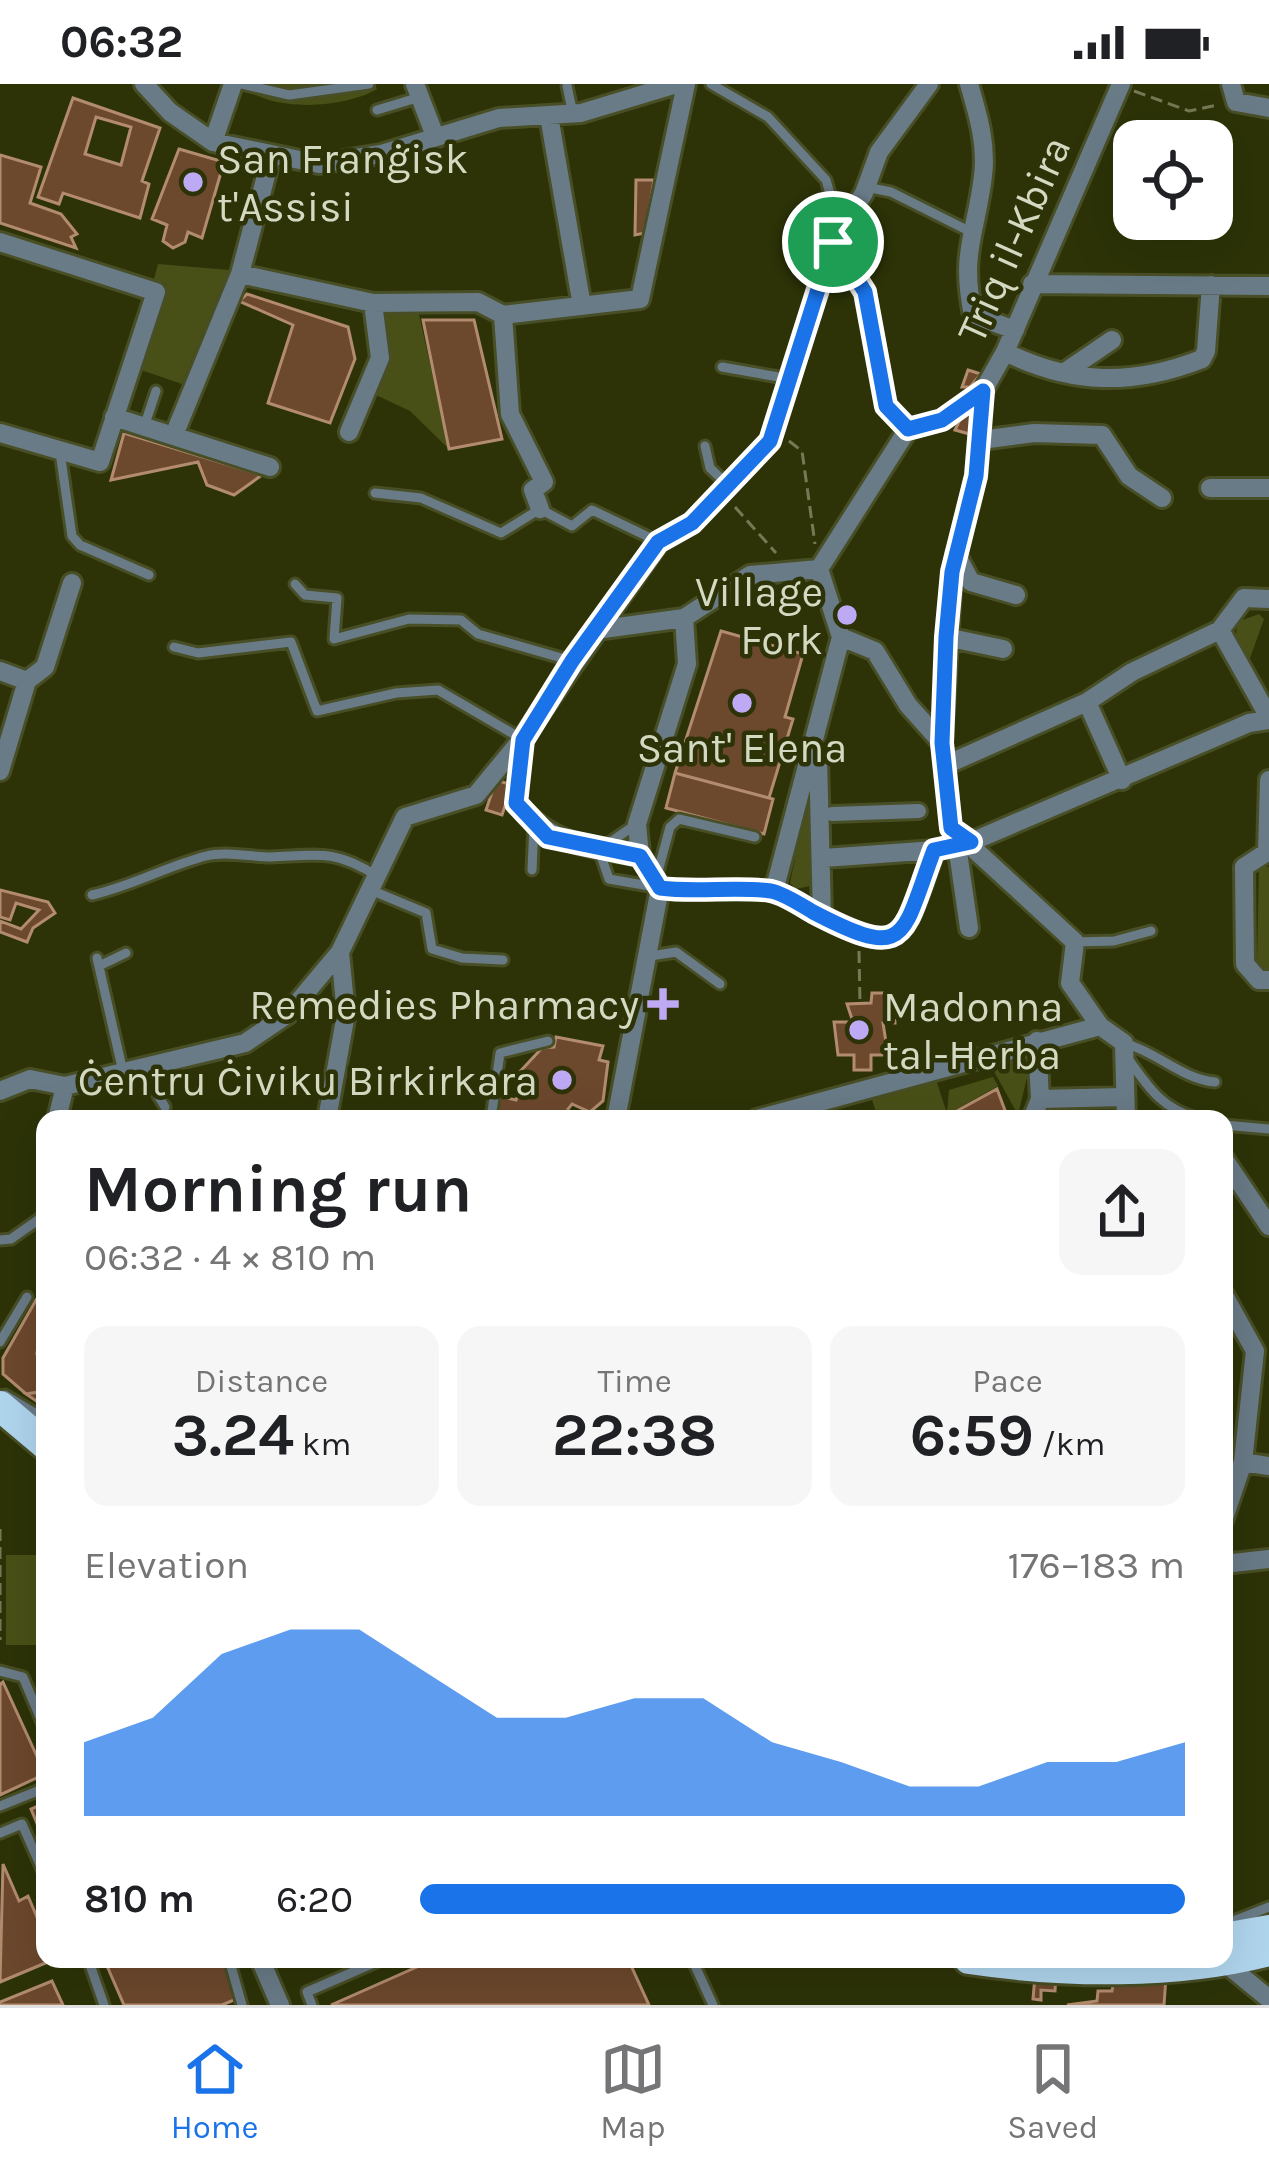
<!DOCTYPE html>
<html lang="en">
<head>
<meta charset="utf-8">
<style>
	body { margin:0; font-family:Karla,sans-serif; background:#f6f6f6; color:#202124; height:100vh; display:flex; flex-direction:column; font-size:45px; white-space:nowrap }
	* { box-sizing:border-box; margin:0 }
	p { font-size:39px; color:#757577 }
	.icon { flex:none; width:66px; height:66px; fill:none; stroke:currentColor; stroke-width:2; stroke-linecap:round; stroke-linejoin:round }
	.map { position:relative; flex:1; overflow:hidden }
	.drawer { position:absolute; left:36px; top:1026px; width:1197px; height:858px; display:flex; flex-direction:column; background:#fff; border-radius:24px; box-shadow:0 12px 48px #0002 }
	.drawer>* { flex:none }
	.buttons { position:absolute; left:1113px; top:36px; display:grid; gap:24px }
	.buttons a { display:grid; place-items:center; width:120px; height:120px; border-radius:24px; background:#fff; box-shadow:0 12px 48px #0002; font-size:60px }
	.pin { position:absolute; display:grid; place-items:center; width:102px; height:102px; color:#fff; margin:-51px; border:6px solid #fff; border-radius:50%; box-shadow:0 3px 12px #0007 }
	.round { display:grid; place-items:center; flex:none; width:126px; height:126px; border-radius:24px; background:#f6f6f6 }
	.headline { display:flex; align-items:center; justify-content:space-between; height:204px; padding:0 48px }
	h1 { font-size:66px; font-weight:700; line-height:90px }
	.figures { display:grid; grid-template-columns:repeat(3,1fr); gap:18px; height:204px; padding:12px 48px }
	.figures div { display:grid; align-content:center; border-radius:24px; background:#f6f6f6; text-align:center }
	.figures b { font-size:60px; font-weight:700 }
	.figures small { font-size:33px; font-weight:400 }
	.figures p { font-size:33px }
	.chart { height:336px; padding:24px 48px }
	.chart p { display:flex; justify-content:space-between }
	.chart svg { width:100%; height:216px; margin-top:12px; fill:#1a73e8; opacity:.7 }
	ul { padding:0 48px; list-style:none; font-size:39px }
	li { display:grid; grid-template-columns:192px 144px 1fr; align-items:center; height:90px }
	li i { height:30px; border-radius:15px; background:#1a73e8 }
	.status { display:flex; justify-content:space-between; align-items:center; height:84px; padding:0 60px; background:#fff; direction:ltr }
	.status svg { height:33px; fill:currentColor }
	.dock { display:flex; justify-content:space-around; align-items:center; height:168px; border-top:3px solid #e0e0e0; background:#fff; font-size:33px; color:#757577 }
	.dock a { display:grid; justify-items:center; gap:6px }
	.dock .active { color:#1a73e8 }
	.map>svg:first-child { display:block }
	.green { fill:#495017 }
	.building { fill:#6c482d; stroke:#b38b6f; stroke-width:3; fill-rule:evenodd }
	.lines { fill:none; stroke-linecap:round; stroke-linejoin:round }
	.service-casing { stroke:#484e25; stroke-width:15 }
	.pedestrian-casing { stroke:#484e25; stroke-width:20 }
	.minor-casing { stroke:#484e25; stroke-width:24 }
	.trunk-casing { stroke:#484e25; stroke-width:36 }
	.path { stroke:#747a56; stroke-width:3; stroke-dasharray:12 6; stroke-linecap:butt }
	.service { stroke:#697b87; stroke-width:9 }
	.pedestrian { stroke:#697b87; stroke-width:14 }
	.minor { stroke:#697b87; stroke-width:18 }
	.trunk { stroke:#b0d6ee; stroke-width:30 }
	.route-casing { stroke:#fff; stroke-width:24 }
	.route { stroke:#1a73e8; stroke-width:15 }
	.poi-dot { fill:#bea9f5; stroke:#2d3307; stroke-width:4.5 }
	.labels { text-anchor:middle; stroke-width:9; stroke-linejoin:round; paint-order:stroke }
	.poi-label { font-size:42px; fill:#d4d9c2; stroke:#2d3307; text-anchor:end }
	.street-label { font-size:42px; fill:#d4d9c2; stroke:#2d3307 }
</style>
</head>
<body>
<div class="status"><b>06:32</b><svg viewBox="0 0 49 12"><path d="M0 12V9h3v3zM5 12V6h3v6zM10 12V3h3v9zM15 12V0h3v12zM26 1h20v11H26zM47 4h2v5h-2z"/></svg></div>
<div class="map">
<svg width="1269" height="1921" viewBox="0 0 1269 1921">
	<rect width="100%" height="100%" fill="#2d3307"/>
	<!-- green -->
	<path class="green" d="M241,0h133l3,5c-33,20 -111,24 -136,-5z
		M158,180l71,6 -47,114 -44,-15 28,-85 -12,-5z
		M418,226l31,139 -39,-38 -34,-16 14,-35 -8,-47z
		M1259,530l5,5 -15,42 13,24 -6,2 -20,-51 1,-14z
		M809,707l5,94 -18,4 -6,-6z
		M1259,783h10v102l-12,-3z
		M1018,973l12,8 -12,50 -28,-51z
		M935,993l12,36 2,-23 44,-13 5,9 -59,33h-61l-7,-23z
		M6,1471h39v90h-39z"/>
	<!-- building -->
	<path class="building" d="M73,14l87,30 -18,53 7,3 -9,34 -77,-25 -4,11 -21,-7zM96,33l35,10 -10,38 -36,-11z
		M179,65l45,13 -22,76 -14,-6 -3,10 -12,6 -10,-7 4,-16 -15,-6z
		M0,71l41,12 -11,36 31,11 16,20 -6,3 5,11 -76,-25z
		M636,96h18l-9,53 -10,2z
		M247,210l101,33 7,32 -25,64 -62,-20 25,-78 -54,-24z
		M423,236h51l28,119 -53,10z
		M968,286l13,4 -11,13h-8z
		M966,323l11,3 -4,25 -18,-5z
		M124,349l138,42 -28,20 -27,-10 -9,-23 -87,18z
		M721,547l82,23 -18,63 8,2 -24,79 -94,-25z
		M675,689l98,26 -9,35 -98,-26z
		M496,696l16,5 -10,30 -16,-5z
		M0,806l48,12 7,11 -22,15 -6,14 -27,-10v-11l21,8 18,-19 -23,-7 -6,17 -10,-3z
		M872,909h22l1,30h-12l5,32h-17v15h-17v-15h-16l-4,-33h19l-6,-18 24,-1z
		M556,953l47,9 -4,14 9,2 -5,39 -13,11 -18,-8 -4,5 6,10h-78l2,-23 18,4 7,-17 -9,-5 28,-30 12,-1z
		M997,1005l9,24 -10,6 -52,-1z
		M36,1216l9,7 -8,46 8,-1v39l-19,3 -23,-20v-16z
		M45,1307v16l-19,-13z
		M3,1598l42,92 -45,21v-111z
		M45,1719v40l-14,-34z
		M3,1780l16,37 9,-5 17,40v23h10l-55,23z
		M104,1875h118l17,39 -17,7h-98z
		M435,1875h193l21,46h-318z
		M1035,1892h21l-1,15 -14,-1v10l-8,-1z
		M1166,1893l-2,28h-97l30,-4 1,-10h14l2,-12z
		M52,1897l11,24h-63v-3z"/>
	<g class="lines">
		<defs>
			<path id="service" d="M242,0l47,11 80,-11
				M711,0l57,33 58,63 14,48
				M567,2l6,28
				M377,26l43,-13
				M866,103l25,5 78,39
				M722,283l68,12
				M144,343l12,-36
				M705,362l5,22 19,18
				M60,368l12,84 8,9 69,30
				M375,409l46,5 80,35 39,-24 32,17 20,-16 67,32
				M295,500l10,11 32,3 -3,41 75,-20 52,1 17,14 94,27
				M174,563l24,6 93,-11 26,69 79,-18 42,-3 84,49
				M635,741l-36,25 10,29 46,8
				M532,786l2,-45
				M656,795l14,-52 9,-8 76,18
				M373,807l53,22 6,36 30,9 41,2
				M92,811c40,-9 75,-29 114,-39 20,-5 45,1 65,1 47,-2 64,-8 106,19
				M1075,858l39,-1 37,-10
				M650,872l26,-4 44,32
				M97,874l24,105
				M99,882l27,-13
				M1124,959c33,9 58,36 91,39
				M1129,976c21,30 34,49 70,59
				M142,985l23,38
				M491,1035l9,-66 48,-12
				M1224,1041l45,4
				M0,1156l11,-1 34,-24
				M0,1258l27,-45
				M5,1311l40,24
				M0,1587l23,6 22,52
				M0,1722l45,-18
				M0,1749l22,-9 23,52
				M1231,1838l38,-15
				M88,1875l16,46
				M229,1875l13,46
				M692,1875l21,46
				M312,1921l-5,-13 76,-33"/>
			<path id="pedestrian" d="M832,730l87,-3"/>
			<path id="minor" d="M144,0l26,28 43,30 106,22 62,-10 118,-36 82,-5 96,-29
				M415,0l20,52
				M969,0c9,31 18,60 14,92 -7,58 -23,76 -10,139l42,15
				M1121,0l-116,268 -22,39 -7,86 -24,95 -10,171 9,85 124,114 -5,41 30,43 24,17 2,76
				M1231,0l5,18 33,6
				M549,32l33,190
				M213,58l20,-58
				M833,157l32,52 21,113 22,23
				M0,158l156,50 -56,170 -100,-29
				M240,190l133,29 105,-1 25,13 137,-16 46,-215
				M1032,200l237,2
				M503,231l7,99 34,68 -11,8 7,19
				M1005,268c67,33 128,34 197,7l4,-8 5,-66
				M1065,288l47,-32
				M114,333l156,50
				M349,348l31,-74 -7,-55
				M174,351l66,-161 31,-117
				M981,356l53,-7 68,2 27,41 33,22
				M1210,404h59
				M956,470l15,28 45,13
				M819,485l89,-140 34,-9 41,-29
				M596,546l88,-12 66,-43 69,-6
				M1220,546l49,87
				M841,553l34,14 33,54 34,38
				M946,553l57,12
				M0,587l27,10
				M1087,618l35,78
				M522,655l-6,64c33,40 74,46 124,52
				M818,673l4,159
				M948,680l139,-62 45,-30 88,-42 24,-32 25,1
				M0,687l27,-90 18,-14 27,-84
				M1269,696l-2,72 -23,15 1,97 14,16h10
				M957,761l12,83
				M824,774l111,-8 36,-8 278,-119 20,-3
				M660,804c37,5 76,-2 111,3 14,3 30,14 42,21 97,50 88,26 122,-62
				M660,804l-20,-33 -3,-31 50,-160 -3,-46
				M774,807l67,-254 -22,-68
				M0,1007l30,-12 35,7 180,-43 43,-29 52,-62 65,-135 71,-22 46,-56 137,-197 33,-19 78,-82 63,-200 31,-48 15,-41 50,-68
				M1040,1015l84,-2
				M57,1035l8,-33
				M327,1035l19,-105 -6,-62
				M616,1035l44,-231
				M757,1035l343,-93
				M1032,1035l8,-20 -3,-58
				M1224,1075l45,67
				M1224,1211l31,56
				M1243,1378l26,4
				M1224,1434l19,-56 12,-111
				M1224,1480l45,-5
				M260,1875l20,46
				M1224,1878l45,37"/>
			<path id="trunk" d="M0,1322l45,38
				M1224,1854l45,-8
				M969,1875c94,14 208,16 300,-8"/>
		</defs>
		<!-- service casing -->
		<use href="#service" class="service-casing"/>
		<!-- pedestrian casing -->
		<use href="#pedestrian" class="pedestrian-casing"/>
		<!-- minor casing -->
		<use href="#minor" class="minor-casing"/>
		<!-- trunk casing -->
		<use href="#trunk" class="trunk-casing"/>
		<!-- path -->
		<path class="path" d="M1134,7l55,20 28,-6
			M789,357l13,10 13,93
			M735,423l41,46
			M859,867l1,52
			M0,1445v111"/>
		<!-- service -->
		<use href="#service" class="service"/>
		<!-- pedestrian -->
		<use href="#pedestrian" class="pedestrian"/>
		<!-- minor -->
		<use href="#minor" class="minor"/>
		<!-- trunk -->
		<use href="#trunk" class="trunk"/>
	</g>
	<g class="lines">
		<defs>
			<path id="route" d="M833,158l32,50 21,114 22,23 34,-9 41,-29 -7,85 -24,96 -6,65 -4,106 9,85 20,14 -37,8c-33,88 -25,112 -121,62 -12,-7 -28,-18 -42,-21 -35,-5 -74,2 -111,-3l-20,-32 -92,-19 -32,-34 7,-63 49,-79 86,-119 34,-19 78,-82z"/>
		</defs>
		<!-- route casing -->
		<use href="#route" class="route-casing"/>
		<!-- route -->
		<use href="#route" class="route"/>
	</g>
	<!-- markers -->
	<g class="poi-dot">
		<circle cx="193" cy="98" r="12"/>
		<circle cx="847" cy="531" r="12"/>
		<circle cx="742" cy="619" r="12"/>
		<path d="M657 902h12v12h12v12h-12v12h-12v-12h-12v-12h12z"/>
		<circle cx="859" cy="946" r="12"/>
		<circle cx="562" cy="996" r="12"/>
	</g>
	<g class="labels">
		<!-- poi labels -->
		<g class="poi-label">
			<text x="217" y="89" text-anchor="start">San Franġisk<tspan x="217" dy="48">t'Assisi</tspan></text>
			<text x="823" y="522">Village<tspan x="823" dy="48">Fork</tspan></text>
			<text x="742" y="678" text-anchor="middle">Sant' Elena</text>
			<text x="639" y="935">Remedies Pharmacy</text>
			<text x="883" y="937" text-anchor="start">Madonna<tspan x="883" dy="48">tal-Ħerba</tspan></text>
			<text x="538" y="1011">Ċentru Ċiviku Birkirkara</text>
		</g>
		<!-- street labels -->
		<g class="street-label">
			<text transform="translate(1013 155) rotate(-66)" y="15">Triq il-Kbira</text>
		</g>
	</g>
</svg>
<div class="buttons">
<a><svg class="icon" aria-label="locate" viewBox="0 0 24 24"><circle cx="12" cy="12" r="6"/><path d="M12 2v4M12 18v4M2 12h4M18 12h4"/></svg></a>
</div>
<div class="pin" style="left:833px;top:158px;background:#1e9e55"><svg class="icon" aria-label="arrive" viewBox="0 0 24 24"><path d="M6 21V4h12l-3 4 3 4H6"/></svg></div>
<section class="drawer">
<div class="headline"><div><h1>Morning run</h1><p>06:32 · 4 × 810 m</p></div><a class="round"><svg class="icon" aria-label="share" viewBox="0 0 24 24"><path d="M12 15V3M7 8l5-5 5 5M5 13v7h14v-7"/></svg></a></div>
<div class="figures">
<div><p>Distance</p><b>3.24<small> km</small></b></div>
<div><p>Time</p><b>22:38</b></div>
<div><p>Pace</p><b>6:59<small> /km</small></b></div>
</div>
<div class="chart"><p><span>Elevation</span>176–183 m</p>
<svg viewBox="0 0 160 44" preserveAspectRatio="none"><path d="M0 44V29L10 24L20 11L30 6L40 6L50 15L60 24L70 24L80 20L90 20L100 29L110 33L120 38L130 38L140 33L150 33L160 29V44z"/></svg>
</div>
<ul>
<li><b>810 m</b>6:20<i style="width:100%"></i></li>
</ul>
</section>
</div>
<nav class="dock">
<a class="active"><svg class="icon" aria-label="home" viewBox="0 0 24 24"><path d="M3 11l9-7 9 7M6 9v11h12V9"/></svg>Home</a>
<a><svg class="icon" aria-label="map" viewBox="0 0 24 24"><path d="M3 6l6-2 6 2 6-2v14l-6 2-6-2-6 2zM9 4v14M15 6v14"/></svg>Map</a>
<a><svg class="icon" aria-label="saved" viewBox="0 0 24 24"><path d="M7 4h10v16l-5-4-5 4z"/></svg>Saved</a>
</nav>
</body>
</html>
